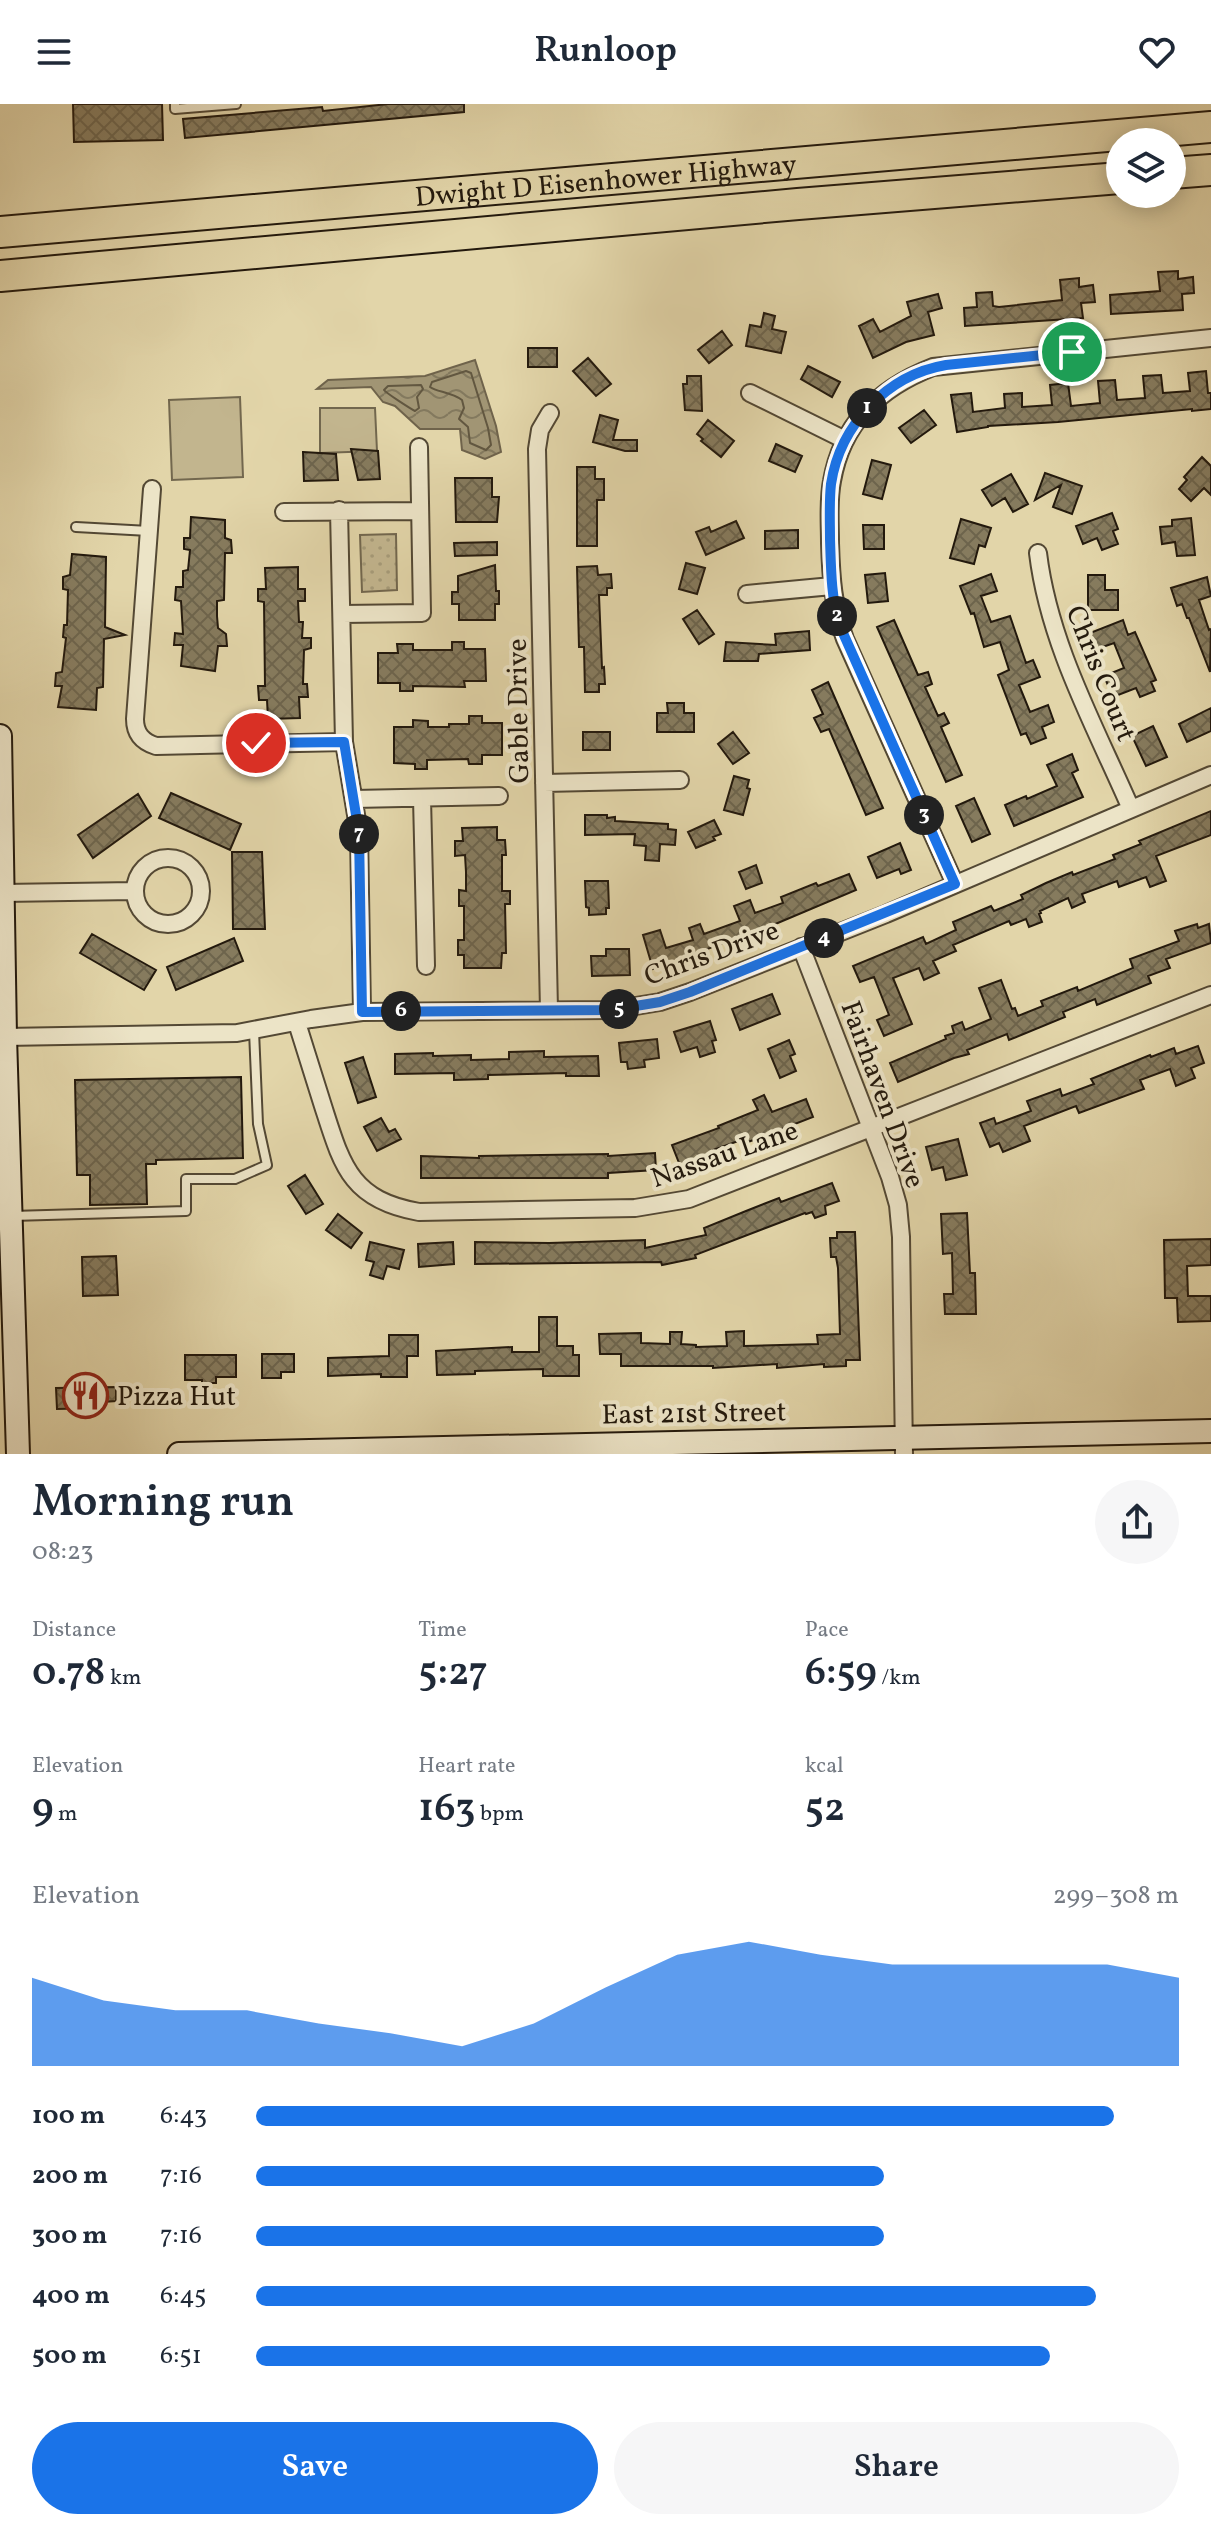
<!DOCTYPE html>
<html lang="en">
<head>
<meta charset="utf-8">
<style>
	body { margin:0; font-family:Vollkorn,serif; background:#f6f6f7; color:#1f2937; height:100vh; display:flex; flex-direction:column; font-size:30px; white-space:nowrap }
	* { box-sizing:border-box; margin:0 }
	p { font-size:26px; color:#747a83 }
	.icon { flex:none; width:44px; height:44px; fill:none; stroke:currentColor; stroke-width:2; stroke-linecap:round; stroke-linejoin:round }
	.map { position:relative; height:1350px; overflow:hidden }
	.panel { display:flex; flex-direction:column; background:#fff; flex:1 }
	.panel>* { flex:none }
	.buttons { position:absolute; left:1106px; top:24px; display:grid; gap:16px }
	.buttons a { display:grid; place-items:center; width:80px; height:80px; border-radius:50%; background:#fff; box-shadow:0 4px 20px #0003; font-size:40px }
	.pin { position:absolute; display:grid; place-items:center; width:68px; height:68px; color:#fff; margin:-34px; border:4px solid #fff; border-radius:50%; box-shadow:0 2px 8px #0007 }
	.km { position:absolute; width:40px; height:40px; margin:-20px; border-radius:50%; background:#222; color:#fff; font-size:22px; line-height:40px; text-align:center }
	.round { display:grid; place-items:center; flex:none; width:84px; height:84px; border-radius:42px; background:#f6f6f7 }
	.headline { display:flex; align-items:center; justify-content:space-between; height:136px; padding:0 32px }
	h1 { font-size:44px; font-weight:600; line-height:60px }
	.stats { display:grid; grid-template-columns:repeat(3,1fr); gap:12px; height:136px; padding:8px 32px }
	.stats div { display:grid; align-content:center }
	.stats b { font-size:40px; font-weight:600 }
	.stats small { font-size:22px; font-weight:400 }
	.stats p { font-size:22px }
	.chart { height:224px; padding:16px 32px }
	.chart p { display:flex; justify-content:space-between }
	.chart svg { width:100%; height:144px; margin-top:8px; fill:#1a73e8; opacity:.7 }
	.cta { display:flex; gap:16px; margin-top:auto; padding:16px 32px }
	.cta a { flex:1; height:92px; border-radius:48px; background:#1a73e8; color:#fff; font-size:32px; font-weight:600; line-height:92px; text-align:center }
	.cta a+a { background:#f6f6f7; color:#1f2937 }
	ul { padding:0 32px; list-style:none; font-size:26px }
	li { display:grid; grid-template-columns:128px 96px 1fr; align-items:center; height:60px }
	li i { height:20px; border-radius:10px; background:#1a73e8 }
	header { display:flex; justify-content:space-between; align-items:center; height:104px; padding:0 32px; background:#fff; font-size:36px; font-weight:600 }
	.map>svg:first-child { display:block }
	.grass { fill:url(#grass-dots); stroke:#72674e; stroke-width:2 }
	.garden { fill:#c2b58e; stroke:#72674e; stroke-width:2 }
	.water { fill:url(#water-waves); stroke:#6f634b; stroke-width:2 }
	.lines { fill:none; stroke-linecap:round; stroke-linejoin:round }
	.shore { stroke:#625740; stroke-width:2 }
	.building { fill:url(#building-cross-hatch); stroke:#23190d; stroke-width:2 }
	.service-casing { stroke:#534834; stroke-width:12 }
	.minor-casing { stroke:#534834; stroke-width:20 }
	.secondary-casing { stroke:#23190d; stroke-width:26 }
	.motorway-casing { stroke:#23190d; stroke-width:34 }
	.service { stroke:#ece4c7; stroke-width:8 }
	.minor { stroke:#ece4c7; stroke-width:16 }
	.secondary { stroke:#ece4c7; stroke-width:22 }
	.motorway { stroke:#e2d5a9; stroke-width:30 }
	.route-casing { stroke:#fff; stroke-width:16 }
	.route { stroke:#1a73e8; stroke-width:10 }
	.labels { text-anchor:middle; stroke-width:8; stroke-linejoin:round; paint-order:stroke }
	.street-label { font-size:28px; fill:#23190d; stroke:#ece4c7 }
	.poi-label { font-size:28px; fill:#23190d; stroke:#ece4c7; text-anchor:start }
</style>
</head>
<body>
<header><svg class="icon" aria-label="menu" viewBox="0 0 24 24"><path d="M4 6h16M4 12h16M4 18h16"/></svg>Runloop<svg class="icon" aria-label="heart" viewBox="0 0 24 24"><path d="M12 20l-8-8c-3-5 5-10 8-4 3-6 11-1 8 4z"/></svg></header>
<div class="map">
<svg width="1211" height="1350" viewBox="0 0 1211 1350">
	<defs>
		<pattern id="grass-dots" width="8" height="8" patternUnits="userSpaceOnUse" patternTransform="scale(2)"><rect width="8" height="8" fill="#c2b58e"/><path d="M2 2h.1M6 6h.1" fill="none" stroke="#a69b79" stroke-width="1.8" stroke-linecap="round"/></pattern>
		<pattern id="water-waves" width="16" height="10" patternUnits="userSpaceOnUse" patternTransform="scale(2)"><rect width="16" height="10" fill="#a19574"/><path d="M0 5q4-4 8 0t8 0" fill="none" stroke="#83795e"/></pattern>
		<pattern id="building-cross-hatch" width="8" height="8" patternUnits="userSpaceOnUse" patternTransform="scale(2)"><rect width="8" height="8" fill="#867b5e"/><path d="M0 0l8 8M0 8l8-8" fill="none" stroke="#6d644c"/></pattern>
	</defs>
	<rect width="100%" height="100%" fill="#e2d5a9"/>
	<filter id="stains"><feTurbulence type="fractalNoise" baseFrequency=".0025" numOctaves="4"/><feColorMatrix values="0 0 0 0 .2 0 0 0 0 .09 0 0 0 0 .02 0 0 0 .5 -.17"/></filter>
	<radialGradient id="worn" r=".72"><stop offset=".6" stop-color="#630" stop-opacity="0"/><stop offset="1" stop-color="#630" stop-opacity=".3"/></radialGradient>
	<!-- grass -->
	<path class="grass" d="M396,430l1,56 -35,2 -2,-57z"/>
	<!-- garden -->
	<path class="garden" d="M240,293l3,80 -71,3 -3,-80z
		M320,304h55l2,43 -57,2z"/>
	<!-- water -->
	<path class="water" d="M475,256l21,66 5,26 -16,7 -23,-9 -2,-21h-40l-25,-23 -12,-4 -12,-15 -54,2 11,-9 97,-4z"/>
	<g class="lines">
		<!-- shore -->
		<path class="shore" d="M466,267l5,2 17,55 3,17 -5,5 -16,-7 -2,-16 -9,-8 5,-11 -2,-8c-11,-8 -25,-8 -32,-13l2,-5z
			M421,281l2,4 -6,8 2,11 -4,3c-4,-2 -29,-18 -31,-21l4,-4z"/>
	</g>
	<!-- building -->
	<path class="building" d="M73,0h89l1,36 -89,2z
		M388,0h76v8l-279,26 -2,-19 139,-12 1,4z
		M1178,167v8l15,-2 1,16 -12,1 1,16 -72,4 -1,-19 50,-4 -2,-19z
		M1079,174v9l14,-2 2,17 -14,1 2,15 -118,8 -1,-18 13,-1 -1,-14 16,-1 1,14 6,1 63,-7 -2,-20z
		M938,190l4,14 -14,4 6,23 -28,7 -33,16 -14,-32 14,-7 7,13 31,-16 -4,-14z
		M764,209l11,3 -3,13 14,3 -5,21 -35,-7 4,-21 11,2z
		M722,227l10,14 -23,18 -11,-13z
		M528,244h29v19h-29z
		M588,254l23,26 -15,12 -23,-25z
		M808,262l32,16 -8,15 -31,-18z
		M1206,267l2,22h3v16l-19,2v-2l-134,13 -70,4v1l-31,5 -6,-37 20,-2 2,19 32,-4 -1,-14 18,-1v14l30,-2 -2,-20 18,-2 3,23 29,-3 -2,-22 17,-1 2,20 28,-2 -2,-22 18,-1 2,18 27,-2 -2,-18z
		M687,272h14l1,35 -17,-1 -2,-26h4z
		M924,306l12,15 -25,18 -12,-15z
		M600,311l18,5 -5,20h24v11h-12l-32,-9z
		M708,316l26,21 -13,16 -20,-16 2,-2 -6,-5z
		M776,340l26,12 -7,16 -26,-11z
		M351,345l27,2 2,28 -22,1z
		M303,348l33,2 2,26 -34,1z
		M1202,353l9,9v29l-7,-7 -13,13 -12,-12 8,-9 -3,-3z
		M872,356l19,5 -9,34 -19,-5z
		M577,363h18v12h9v21h-7v46h-20z
		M1045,369l37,13 -10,28 -19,-7 8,-22 -26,15z
		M1011,370l17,30 -15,8 -8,-14 -13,8 -10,-16z
		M455,374h37v19h7l-2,25h-41z
		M1112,409l6,16 -5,2 5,13 -16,6 -5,-12 -14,6 -7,-18z
		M191,413l34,3v18l6,2 1,13h-7l-1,47 -7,1v15l1,12 8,6 1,12h-9l-3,25 -34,-5 2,-21h-9l1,-12 8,1 -2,-33 -6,-1 1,-13h7v-16l5,-1 2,-20 -6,-1v-11h6z
		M1191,414l4,37 -18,1 -2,-14 -13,2 -2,-17 12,-1v-6z
		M961,415l30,9 -6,19 -6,-2 -5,19 -24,-6z
		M736,417l8,17 -38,17 -10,-23 13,-5 2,5z
		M863,421h21v24h-20z
		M798,426v18l-33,1v-18z
		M497,438v13l-42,1 -1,-13z
		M72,450l34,3 -1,70 20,8 -21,4 -1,48 -6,1 -1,22 -38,-3 4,-21h-7l1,-13 6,-1 4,-34 -3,-1 1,-12h3l1,-35 -5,-1v-12l7,-2z
		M686,459l19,5 -8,26 -18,-5z
		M495,461l1,26h3v13h-4v16h-36v-16h-7v-12h6v-16z
		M597,462l1,9 13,-1 1,14h-5v7h-8l3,73 2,-1 1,17h-6v8h-14l-1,-45h-5l-2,-80z
		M298,463v22h7v12h-7l1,21h4l-1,16h9v10l-7,2 -1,34h4l1,13h-9l1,21 -32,1 -1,-19h-8l-1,-14h7l-1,-84 -6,-1v-12h8l-1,-21z
		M885,469l3,28 -20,2 -3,-28z
		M991,470l6,17 -16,5 10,26 19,-6 16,47 7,-3 7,17 -21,8 11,27 18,-7 6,17 -12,5 4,11 -15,6 -5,-11 -5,2 -23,-60 11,-5 -9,-28 -16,5 -10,-34 -3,1 -11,-28z
		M1088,471h17v15h13v20h-30z
		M1207,473l4,19 -12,4 10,30 2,-1 -1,43 -21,-54h-2l-5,-14 -5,2 -6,-18z
		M697,506l17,24 -15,10 -16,-25z
		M894,516l24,55 10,-3 4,12 -7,3 13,29 6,-3 5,10 -8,4 21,48 -16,7 -69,-155z
		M1123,516l5,15 7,-3 21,48 -5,2 4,9 -15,6 -4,-9 -23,9 -9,-21 20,-8 -10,-25 -17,6 -7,-16z
		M809,527l1,19 -51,4 -1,7h-34l2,-19 50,3 -1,-11z
		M452,538h12v7h21l1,32h-22l1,6 -52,-1v5h-13v-8h-22v-30h20l-1,-9h16v6h39z
		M828,578l55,126 -17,7 -37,-86 -8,3 -7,-14 9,-4 -11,-24z
		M667,599h17v10h10v19h-37v-19h11z
		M1211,604v23l-24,11 -8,-18z
		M469,612h13v7h20v32h-20v9h-13l-1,-5 -41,1v9h-12v-5l-21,-1v-36h19v-7l15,1v6h21v-3h20z
		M1153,622l14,31 -21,9 -14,-30z
		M583,628h27v18h-27z
		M733,628l16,21 -16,11 -15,-20z
		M1072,650l6,16 -6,3 11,24 -69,29 -9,-21 21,-9 1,3 30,-13 -10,-21z
		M734,672l15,4 -2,8 3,1 -7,26 -19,-5z
		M171,689l70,31 -11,26 -71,-32z
		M138,690l13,22 -58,42 -15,-23z
		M974,694l16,36 -18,8 -16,-36z
		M1211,707v24l-55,21 10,25 -16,6 -4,-10 -27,10 -2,-6 -35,13 3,8 -13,6 -4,-10 -28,13 1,2 -2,1 3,8 -13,5 -3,-8 -15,6 -2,-4 -56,24 3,6 -23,10 6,12 -15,7 -5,-12 -26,10 19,46 -28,12 -7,-16 12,-5 -15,-38 -14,5 -7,-16 70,-29 3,7 30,-14 -3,-8 38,-16 3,5 29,-12 -2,-4 25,-12 26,-11 1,3 42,-16 -2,-4 28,-11 -2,-3z
		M585,711h22v3l8,-1v4l53,3v5l8,1 -1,15 -15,-1 -1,17 -14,-1 1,-14 -12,-1 1,-11 -50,1z
		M714,716l7,14 -8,3 2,3 -19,8 -8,-16z
		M497,723v13h8l1,15h-4v36h8v13h-5l1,49h-4l-1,15h-37v-13h-6v-15h6v-34h-5v-16l7,1v-19l-1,-17 -10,1v-15h8l-1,-13z
		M900,739l11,27 -10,4 -2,-5 -22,9 -9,-21z
		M232,748h30l3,77h-32z
		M756,761l6,18 -16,6 -7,-17z
		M849,770l7,16 -83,35 -120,44 -10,-34 17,-5 6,18 27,-8 -4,-12 11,-4 4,10 36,-13 -6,-15 16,-6 5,13 28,-10 -2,-6 35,-14 2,3z
		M585,777h23l1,27h-3v6l-17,1v-7l-3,-1z
		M1197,820l1,4 11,-4 2,19 -45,16 4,9 -22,8 3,7 -54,22 -2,-6 -32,13 2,5 -56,23 -2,-6 -40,16 2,4 -15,4 -56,24 -8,-19 56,-24 -1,-3 9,-3 -2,-7 10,-4 3,8 26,-11 -12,-31 22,-8 11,29 3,-1 3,8 25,-10 -2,-5 36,-14 1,4 55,-23 -3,-9 49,-18 -4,-10z
		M92,830l64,36 -12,20 -64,-37z
		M234,834l9,23 -67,29 -9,-23z
		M606,845h23l1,26 -38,1 -1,-20h15z
		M772,890l8,20 -40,16 -8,-21z
		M710,917l6,19 -4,1 3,11 -15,5 -3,-10 -16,5 -7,-20z
		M657,935l2,19 -15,2 1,7 -17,2 -1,-7h-6l-2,-19z
		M789,936l6,14 -5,2 6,15 -16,7 -12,-29z
		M1198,942l6,17 -13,5 4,10 -19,8 -6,-17 -30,11 4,9 -65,24 -3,-7 -52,20 6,15 -27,11 -4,-9 -9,4 -10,-24 14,-5 2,6 35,-13 -4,-10 33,-12 2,7 32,-12 -3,-5 59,-24 1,2 23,-9 2,6z
		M544,947v6l54,-1 1,20h-33v-3l-78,2v4l-34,1v-7l-59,1v-20l38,-1v3l38,-1v5l38,-1v-7z
		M363,953l13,40 -18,6 -13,-40z
		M241,973l2,81 -87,2v4h-10l1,40 -57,1v-30h-13l-2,-95z
		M764,991l8,17 34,-13 7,18 -70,27 -2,-4 -28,10 2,5 -34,13 -9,-23 47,-17 -1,-2 40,-16 -5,-10z
		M381,1014l8,14 6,-3 6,10 -24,12 -13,-24z
		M958,1035l9,36 -21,5 -3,-13 -11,3 -6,-23z
		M655,1049l1,17 -48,3v5h-187v-22l58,2v-2l129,-2v2z
		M305,1071l18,29 -17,10 -18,-28z
		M832,1079l7,18 -14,5 1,8 -11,4 -3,-6 -6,2 -1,-1 -110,42 1,3 -34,7 -1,-3 -186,2v-22l74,1 96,-3v8l61,-13 -2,-7 42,-17 33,-13 2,4z
		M967,1109l3,60h5l1,41h-31l-1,-20h9l-1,-41 -9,1 -2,-40z
		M338,1110l24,19 -11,15 -25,-18z
		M837,1128h18l5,128h-14v6l-22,1v-3l-47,4v-4l-64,4v-2h-92v-12h-21l-1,-20 42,-1v10l29,1v-12h12l-1,12 15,1v2l31,-1 -1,-14 18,-1v15l74,-2 -1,-9 23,-1 -2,-66 -2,-11h-5l-1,-19h7z
		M1211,1135v26l-24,1 1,30h23v25l-33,1 -1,-24h-12l-1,-58z
		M370,1138l34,8 -5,19 -12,-3 -4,13 -13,-4 4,-13 -8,-2z
		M453,1138l1,22 -35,3 -1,-23z
		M116,1152l2,39 -35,1 -1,-39z
		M539,1213h18v29h16v9h6v21h-36v-7l-68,2v3l-38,1 -1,-24 76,-4v5h27z
		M389,1231h29v21h-11v21h-26v-3l-53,2v-18l61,-2z
		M262,1250h32v18h-13v6h-19z
		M185,1251h51v22h-20v6h-14v-3h-17z
		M116,1283v14l-14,1v6l-45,1 -1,-21z"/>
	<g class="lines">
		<defs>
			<path id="service" d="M175,0v5l61,-5
				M76,423l73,4
				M12,1112l174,-5v-32h49l32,-14 -9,-41 -4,-93"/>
			<path id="minor" d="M750,289l95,47
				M152,385l-17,230c0,15 8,23 21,27l188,-4
				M339,406l5,232 15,91 3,179
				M284,408l136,-1
				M1038,449c11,91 57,173 93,256
				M747,490l85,-8
				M342,510l80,-1 -3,-166
				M544,679l136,-3
				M422,694l4,168
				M354,695l145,-3
				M135 787a33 33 0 1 1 66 0a33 33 0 1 1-66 0Z
				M955,780l-110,-245c-12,-32 -14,-62 -15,-96 0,-21 -2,-42 2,-62 10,-58 47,-93 101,-114l278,-29
				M3,789l131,-2
				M801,843l89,230 8,28 3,32 3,217
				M549,906l-12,-561 3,-19 10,-17
				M297,919c9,28 17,55 26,83 19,59 27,94 96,106l216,-4 54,-9 522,-204
				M5,933l232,-4 74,-14 51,-7 249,-2 49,-8 30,-10 196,-78 325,-139"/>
			<path id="secondary" d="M0,632l5,301 13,417
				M179,1350l1032,-23"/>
			<g id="motorway">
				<path d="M1172,69l39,-3"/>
				<path id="s1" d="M0,128l1211,-105"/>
				<path d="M0,172l798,-72 322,-26"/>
			</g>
		</defs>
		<!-- service casing -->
		<use href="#service" class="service-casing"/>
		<!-- minor casing -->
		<use href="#minor" class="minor-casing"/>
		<!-- secondary casing -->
		<use href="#secondary" class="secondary-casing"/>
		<!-- motorway casing -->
		<use href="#motorway" class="motorway-casing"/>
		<!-- service -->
		<use href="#service" class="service"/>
		<!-- minor -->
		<use href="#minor" class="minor"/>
		<!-- secondary -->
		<use href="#secondary" class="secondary"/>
		<!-- motorway -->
		<use href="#motorway" class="motorway"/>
	</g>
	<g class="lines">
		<defs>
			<path id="route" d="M256,639l88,-1 15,91 3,179 249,-2 49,-8 30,-10 265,-108 -116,-260c-8,-28 -8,-56 -9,-85 0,-18 -1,-37 1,-55 9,-59 56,-109 115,-119l126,-13"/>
		</defs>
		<!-- route casing -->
		<use href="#route" class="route-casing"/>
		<!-- route -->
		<use href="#route" class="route"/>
	</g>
	<!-- icons -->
	<defs>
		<symbol id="restaurant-ring" viewBox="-11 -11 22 22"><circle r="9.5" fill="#ece4c7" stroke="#8f2418" stroke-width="1.5"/><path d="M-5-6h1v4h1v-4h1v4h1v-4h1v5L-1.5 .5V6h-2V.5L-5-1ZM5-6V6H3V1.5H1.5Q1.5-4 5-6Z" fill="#8f2418"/></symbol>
	</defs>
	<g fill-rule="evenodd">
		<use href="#restaurant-ring" x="60" y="1266" width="51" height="51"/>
	</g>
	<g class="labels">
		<!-- street labels -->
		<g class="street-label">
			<text dy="10" stroke="none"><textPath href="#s1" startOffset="608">Dwight D Eisenhower Highway</textPath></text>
			<text transform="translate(1102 569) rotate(68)" y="10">Chris Court</text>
			<text transform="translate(517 607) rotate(-91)" y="10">Gable Drive</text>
			<text transform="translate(711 848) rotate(-20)" y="10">Chris Drive</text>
			<text transform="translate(884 990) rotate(70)" y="10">Fairhaven Drive</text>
			<text transform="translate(724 1049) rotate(-19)" y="10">Nassau Lane</text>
			<text transform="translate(694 1308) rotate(-1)" y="10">East 21st Street</text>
		</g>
		<!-- poi labels -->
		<g class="poi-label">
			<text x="117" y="1301">Pizza Hut</text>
		</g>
	</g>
	<rect width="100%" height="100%" filter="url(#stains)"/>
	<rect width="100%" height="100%" fill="url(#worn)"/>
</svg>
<div class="buttons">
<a><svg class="icon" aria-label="layers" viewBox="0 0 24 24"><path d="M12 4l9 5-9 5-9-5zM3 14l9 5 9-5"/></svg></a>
</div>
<div class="pin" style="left:1072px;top:248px;background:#1e9e55"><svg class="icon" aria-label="arrive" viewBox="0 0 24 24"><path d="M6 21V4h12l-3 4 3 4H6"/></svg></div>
<div class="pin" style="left:256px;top:639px;background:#d93025"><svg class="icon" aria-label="check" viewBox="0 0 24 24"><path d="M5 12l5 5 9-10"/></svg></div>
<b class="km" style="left:867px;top:304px">1</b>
<b class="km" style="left:837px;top:512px">2</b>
<b class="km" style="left:924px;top:711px">3</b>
<b class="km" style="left:824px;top:834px">4</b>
<b class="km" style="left:619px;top:905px">5</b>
<b class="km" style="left:401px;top:907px">6</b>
<b class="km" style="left:359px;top:730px">7</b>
</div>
<section class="panel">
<div class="headline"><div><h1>Morning run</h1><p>08:23</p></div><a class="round"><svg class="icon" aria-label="share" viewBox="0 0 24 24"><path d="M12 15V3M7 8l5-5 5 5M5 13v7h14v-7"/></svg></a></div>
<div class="stats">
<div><p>Distance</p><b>0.78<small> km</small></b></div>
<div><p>Time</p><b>5:27</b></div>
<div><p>Pace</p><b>6:59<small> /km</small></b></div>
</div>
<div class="stats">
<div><p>Elevation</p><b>9<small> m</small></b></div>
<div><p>Heart rate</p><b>163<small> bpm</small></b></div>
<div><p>kcal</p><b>52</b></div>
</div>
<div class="chart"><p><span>Elevation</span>299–308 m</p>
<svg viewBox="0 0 160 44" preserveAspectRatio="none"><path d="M0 44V17L10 24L20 27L30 27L40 31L50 34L60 38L70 31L80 20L90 10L100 6L110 10L120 13L130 13L140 13L150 13L160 17V44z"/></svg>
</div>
<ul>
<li><b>100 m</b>6:43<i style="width:93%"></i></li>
<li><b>200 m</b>7:16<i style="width:68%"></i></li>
<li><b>300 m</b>7:16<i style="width:68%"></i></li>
<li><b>400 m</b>6:45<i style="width:91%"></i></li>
<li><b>500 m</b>6:51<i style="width:86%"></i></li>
</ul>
<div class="cta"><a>Save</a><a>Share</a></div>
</section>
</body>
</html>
